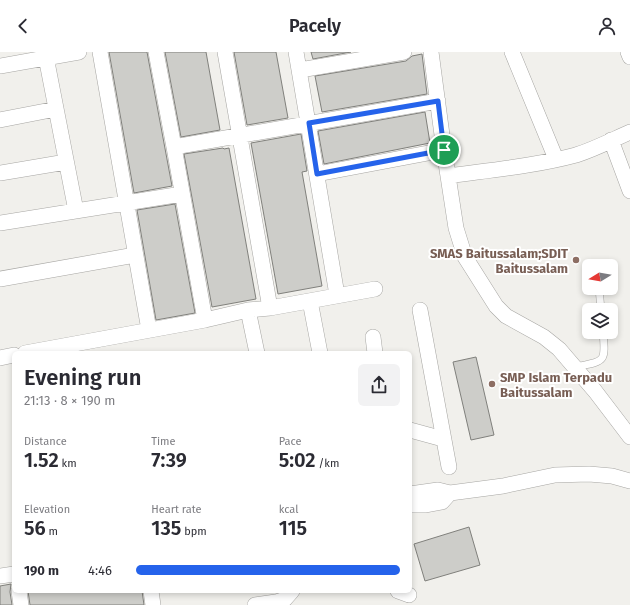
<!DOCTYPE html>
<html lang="en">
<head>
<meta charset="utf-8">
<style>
	body { margin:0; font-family:"Fira Sans",sans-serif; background:#f2f2f3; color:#2b2b33; height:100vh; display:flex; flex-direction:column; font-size:15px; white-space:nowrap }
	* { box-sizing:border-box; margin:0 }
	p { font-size:13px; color:#7c7c81 }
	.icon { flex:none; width:22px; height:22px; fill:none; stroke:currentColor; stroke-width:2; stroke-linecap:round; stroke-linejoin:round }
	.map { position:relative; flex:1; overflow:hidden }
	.sheet { position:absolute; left:12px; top:299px; width:400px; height:242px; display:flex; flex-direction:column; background:#fff; border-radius:6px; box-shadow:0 2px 6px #0003 }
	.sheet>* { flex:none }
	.needle { width:26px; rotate:259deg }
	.controls { position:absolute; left:582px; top:207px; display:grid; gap:8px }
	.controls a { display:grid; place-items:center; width:36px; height:36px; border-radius:6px; background:#fff; box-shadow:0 2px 6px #0003; font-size:20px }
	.pin { position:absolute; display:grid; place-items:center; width:34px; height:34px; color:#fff; margin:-17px; border:2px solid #fff; border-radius:50%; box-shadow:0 1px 4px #0007 }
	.round { display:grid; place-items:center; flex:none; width:42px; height:42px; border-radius:6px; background:#f2f2f3 }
	.overview { display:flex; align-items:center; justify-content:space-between; height:68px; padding:0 12px }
	h1 { font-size:22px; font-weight:600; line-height:30px }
	.figures { display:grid; grid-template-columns:repeat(3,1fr); gap:6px; height:68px; padding:4px 12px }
	.figures div { display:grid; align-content:center }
	.figures b { font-size:20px; font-weight:600 }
	.figures small { font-size:11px; font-weight:400 }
	.figures p { font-size:11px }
	ul { padding:0 12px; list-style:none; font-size:13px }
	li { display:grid; grid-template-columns:64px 48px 1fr; align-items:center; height:30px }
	li i { height:10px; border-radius:5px; background:#2563eb }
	header { display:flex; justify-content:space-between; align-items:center; height:52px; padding:0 12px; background:#fff; font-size:18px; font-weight:600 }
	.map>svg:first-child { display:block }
	.building { fill:#cdcdc9; stroke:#80807c }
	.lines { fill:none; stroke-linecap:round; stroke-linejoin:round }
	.lane-casing { stroke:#a7a6a3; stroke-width:8 }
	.street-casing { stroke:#a7a6a3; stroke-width:16 }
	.lane { stroke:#fff; stroke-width:7 }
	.street { stroke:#fff; stroke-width:15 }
	.route-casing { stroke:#fff; stroke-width:8 }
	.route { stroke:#2563eb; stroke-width:5 }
	.education-dot { fill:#8d6e63; stroke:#fff; stroke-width:1.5 }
	.labels { text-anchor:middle; stroke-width:4; stroke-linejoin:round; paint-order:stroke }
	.education-label { font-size:13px; font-weight:bold; fill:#785e54; stroke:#fff; text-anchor:end }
</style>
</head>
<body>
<header><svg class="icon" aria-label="back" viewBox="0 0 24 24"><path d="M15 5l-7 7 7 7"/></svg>Pacely<svg class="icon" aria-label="person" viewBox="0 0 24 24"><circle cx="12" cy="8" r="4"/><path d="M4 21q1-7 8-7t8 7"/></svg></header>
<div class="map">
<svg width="630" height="553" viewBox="0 0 630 553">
	<rect width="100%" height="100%" fill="#f1f0ec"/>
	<!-- building -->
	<path class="building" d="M109,0h38l25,134 -38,7z
		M165,0h41l14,78 -39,7z
		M234,0h42l12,66 -41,7z
		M311,0h40l-38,7z
		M422,2l5,40 -105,18 -7,-36 91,-15 6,-5z
		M425,60l5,31 -106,21 -6,-33z
		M301,82l6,37 -5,1 20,114 -44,8 -27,-151z
		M223,96l1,1 5,-1 27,151 -44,8 -28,-153z
		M175,152l20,109 -39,7 -19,-110z
		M476,305l18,78 -23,5 -18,-78z
		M469,475l11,38 -55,16 -11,-37z
		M11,532l-1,8 2,13h-12v-19z
		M28,539h114l2,14h-114z"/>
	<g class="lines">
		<defs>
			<path id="lane" d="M599,236l2,22
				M575,315c30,-6 31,-4 28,-35"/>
			<path id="street" d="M100,0l49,278
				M156,0l18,95
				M225,0l45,256
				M296,0l41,243
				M512,0l44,107
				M628,0l2,5
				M46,5l30,154
				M0,14l79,-14
				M300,18l104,-18
				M0,68l56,-11
				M611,88l19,51
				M444,98l12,78 9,29 31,49 10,10 38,21 15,12 36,42 35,46
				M0,121l66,-11
				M317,122l127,-24 -13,-98
				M448,124c43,-6 87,-10 128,-21 19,-6 36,-15 54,-23
				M0,171l182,-29
				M0,227l135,-24
				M310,249l10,52
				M248,258l9,43
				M420,258l29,157
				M205,268l-31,-173 264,-46
				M373,285l2,16
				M25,301l180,-33 43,-10 22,-2 105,-19
				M0,306l14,-3
				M410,378l33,9
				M410,442l28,-4 12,3 53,-7 52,-11 34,-1 23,2 18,5
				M410,453h16l16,-3 8,-9
				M0,524l14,-2
				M19,539l2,14
				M151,539l2,14
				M398,539l11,4
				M255,553l21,-3 9,-3 7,-8"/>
		</defs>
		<!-- lane casing -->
		<use href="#lane" class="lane-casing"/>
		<!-- street casing -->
		<use href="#street" class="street-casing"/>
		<!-- lane -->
		<use href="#lane" class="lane"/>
		<!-- street -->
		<use href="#street" class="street"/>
	</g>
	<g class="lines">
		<defs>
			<path id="route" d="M438,49l6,49 -127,24 -8,-51z"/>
		</defs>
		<!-- route casing -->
		<use href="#route" class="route-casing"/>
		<!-- route -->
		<use href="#route" class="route"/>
	</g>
	<!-- markers -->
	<g class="education-dot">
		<circle cx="576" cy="208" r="4"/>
		<circle cx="492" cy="332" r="4"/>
	</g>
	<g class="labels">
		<!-- education labels -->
		<g class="education-label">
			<text x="568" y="206">SMAS Baitussalam;SDIT<tspan x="568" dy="15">Baitussalam</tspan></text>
			<text x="500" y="330" text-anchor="start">SMP Islam Terpadu<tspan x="500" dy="15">Baitussalam</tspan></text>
		</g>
	</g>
</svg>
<div class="controls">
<a><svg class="needle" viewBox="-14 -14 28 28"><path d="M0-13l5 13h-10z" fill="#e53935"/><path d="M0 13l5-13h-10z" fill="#7c7c81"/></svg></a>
<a><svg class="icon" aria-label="layers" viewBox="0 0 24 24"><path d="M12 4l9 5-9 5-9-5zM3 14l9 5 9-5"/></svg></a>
</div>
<div class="pin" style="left:444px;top:98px;background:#1e9e55"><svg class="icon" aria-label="arrive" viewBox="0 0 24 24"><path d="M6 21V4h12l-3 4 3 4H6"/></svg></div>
<section class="sheet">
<div class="overview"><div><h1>Evening run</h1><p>21:13 · 8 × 190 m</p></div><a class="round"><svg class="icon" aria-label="share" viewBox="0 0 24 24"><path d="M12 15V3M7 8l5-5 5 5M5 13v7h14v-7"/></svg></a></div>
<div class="figures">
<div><p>Distance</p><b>1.52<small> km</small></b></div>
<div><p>Time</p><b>7:39</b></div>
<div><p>Pace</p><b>5:02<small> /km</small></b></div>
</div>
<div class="figures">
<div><p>Elevation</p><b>56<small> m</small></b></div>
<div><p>Heart rate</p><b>135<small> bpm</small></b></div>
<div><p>kcal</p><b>115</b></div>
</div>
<ul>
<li><b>190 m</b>4:46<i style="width:100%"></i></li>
</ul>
</section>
</div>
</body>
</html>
